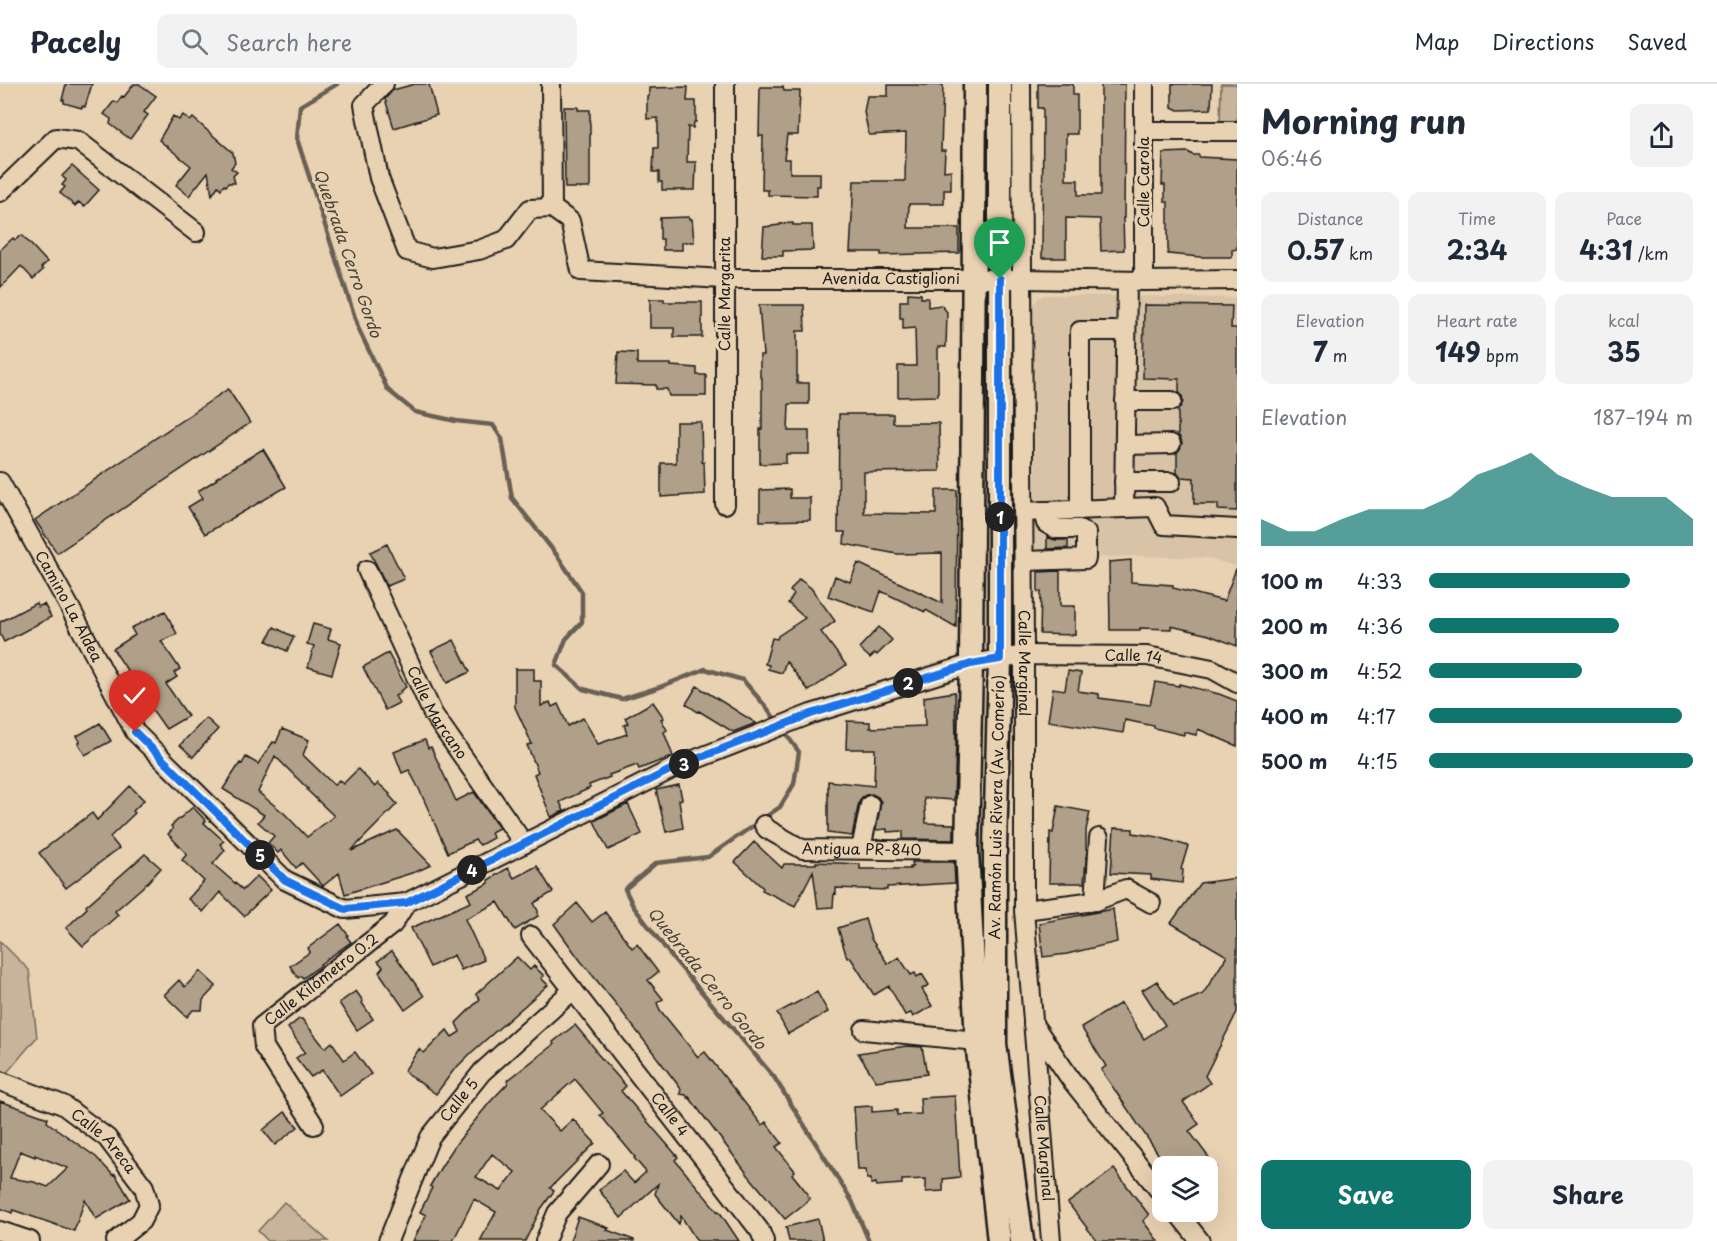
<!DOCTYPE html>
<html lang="en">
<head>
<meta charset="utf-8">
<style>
	body { margin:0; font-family:"Playpen Sans",sans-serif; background:#f2f2f3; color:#1f2937; height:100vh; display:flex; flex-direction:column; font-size:22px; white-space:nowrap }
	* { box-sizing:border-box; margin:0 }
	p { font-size:20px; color:#747a83 }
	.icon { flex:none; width:33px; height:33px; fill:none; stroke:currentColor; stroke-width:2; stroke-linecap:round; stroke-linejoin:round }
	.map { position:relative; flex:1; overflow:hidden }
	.panel { display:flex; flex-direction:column; background:#fff; width:480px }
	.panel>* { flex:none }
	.controls { position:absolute; left:1152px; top:1072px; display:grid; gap:12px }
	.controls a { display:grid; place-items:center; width:66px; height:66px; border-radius:12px; background:#fff; box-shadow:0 6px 24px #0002; font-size:30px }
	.pin { position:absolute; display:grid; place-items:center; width:51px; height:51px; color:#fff; margin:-62px -26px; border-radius:50% 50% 50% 0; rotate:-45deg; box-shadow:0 0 6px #0007 }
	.pin .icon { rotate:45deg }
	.km { position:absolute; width:30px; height:30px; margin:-15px; border-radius:50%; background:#222; color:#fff; font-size:16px; line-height:30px; text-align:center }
	.round { display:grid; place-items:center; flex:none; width:63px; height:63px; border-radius:12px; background:#f2f2f3 }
	.headline { display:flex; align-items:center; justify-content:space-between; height:102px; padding:0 24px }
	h1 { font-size:33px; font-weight:700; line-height:45px }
	.stats { display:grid; grid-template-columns:repeat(3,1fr); gap:9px; height:102px; padding:6px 24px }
	.stats div { display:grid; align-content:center; border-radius:12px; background:#f2f2f3; text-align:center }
	.stats b { font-size:26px; font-weight:700 }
	.stats small { font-size:16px; font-weight:400 }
	.stats p { font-size:16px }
	.chart { height:168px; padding:12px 24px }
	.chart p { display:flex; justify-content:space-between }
	.chart svg { width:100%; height:108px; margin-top:6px; fill:#0f766e; opacity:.7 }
	.action { display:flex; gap:12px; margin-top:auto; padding:12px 24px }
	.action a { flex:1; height:69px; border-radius:12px; background:#0f766e; color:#fff; font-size:24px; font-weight:700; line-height:69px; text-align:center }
	.action a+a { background:#f2f2f3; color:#1f2937 }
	ul { padding:0 24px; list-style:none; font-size:20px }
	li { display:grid; grid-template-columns:96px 72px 1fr; align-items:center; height:45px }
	li i { height:15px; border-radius:8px; background:#0f766e }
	header { display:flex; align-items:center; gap:36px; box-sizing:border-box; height:84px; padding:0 30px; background:#fff; border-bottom:2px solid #e0e1e3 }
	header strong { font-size:28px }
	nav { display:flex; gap:33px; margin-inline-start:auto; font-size:21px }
	.search { width:420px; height:54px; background:#f2f2f3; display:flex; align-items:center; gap:15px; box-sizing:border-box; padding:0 21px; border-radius:12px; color:#747a83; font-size:22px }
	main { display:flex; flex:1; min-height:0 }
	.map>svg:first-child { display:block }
	.built { fill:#d8c3a6 }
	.green { fill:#c7b49a; stroke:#72685b; stroke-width:1.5 }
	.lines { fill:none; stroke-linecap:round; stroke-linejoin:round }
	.stream { stroke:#685f54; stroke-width:4.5 }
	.building { fill:#b0a089; stroke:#1c1c1c; stroke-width:1.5; fill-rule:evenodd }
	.minor-casing { stroke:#1c1c1c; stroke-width:22 }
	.major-casing { stroke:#1c1c1c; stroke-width:27 }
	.minor { stroke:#e9d2b2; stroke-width:18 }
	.major { stroke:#e9d2b2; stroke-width:22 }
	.route-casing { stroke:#fff; stroke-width:12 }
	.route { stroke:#1a73e8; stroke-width:8 }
	.labels { text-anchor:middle; stroke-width:6; stroke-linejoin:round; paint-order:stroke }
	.street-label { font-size:15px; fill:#1c1c1c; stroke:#e9d2b2 }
	.water-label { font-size:16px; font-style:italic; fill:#48433d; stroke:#e9d2b2 }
</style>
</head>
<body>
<header>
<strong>Pacely</strong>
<div class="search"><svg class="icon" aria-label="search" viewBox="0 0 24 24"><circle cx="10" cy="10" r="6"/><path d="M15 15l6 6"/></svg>Search here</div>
<nav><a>Map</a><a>Directions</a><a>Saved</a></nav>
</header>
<main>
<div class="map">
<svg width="1237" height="1157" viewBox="0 0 1237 1157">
	<rect width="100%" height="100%" fill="#e9d2b2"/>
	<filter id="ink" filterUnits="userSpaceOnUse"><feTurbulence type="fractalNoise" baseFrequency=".0167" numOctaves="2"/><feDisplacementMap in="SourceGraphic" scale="12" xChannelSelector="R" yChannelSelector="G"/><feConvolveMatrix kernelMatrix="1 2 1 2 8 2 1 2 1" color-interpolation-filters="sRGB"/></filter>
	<g filter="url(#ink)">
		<!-- built -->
		<path class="built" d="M1044,211l193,3v269l-28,-9 -73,-2 -101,4 -1,-252 2,-8z"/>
		<!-- green -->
		<path class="green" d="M1221,0h16v39h-17z
			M0,857l29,29 8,67 -33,39 -4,-1z
			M284,1118l44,39h-60l-10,-10z"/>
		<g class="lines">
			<!-- stream -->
			<path class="stream" d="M337,0l-37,22 -3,33 62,191 29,60 27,22 41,9 37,4 9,14 10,59 44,56 26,38v30l-16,17 -10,26 27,24 39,10 38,-12 45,-18 38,11 24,28 11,15
				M783,646l16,22 -5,32 -14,23 -72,50 -52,6 -31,26 8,17 39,51 102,120 78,124 17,40"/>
		</g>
		<!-- building -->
		<path class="building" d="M66,0h26l-7,23 -2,-1 -1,2 -18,-5v-3h-2z
			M134,0h5l17,12 -12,16 4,3 -18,24 -20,-15 1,-5 -7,-5 10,-13 3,2 5,-7 2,1z
			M415,0h14l8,31 -43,13 -9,-29 8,-9z
			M1038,0h35v11h4v39h-11v46h12v15h23v-111h24l-1,134h-1l1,32 -23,1 -1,-32 -34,-1v40h-24l1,-150h-5z
			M1172,0h40l-1,25 -33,1 -6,-3z
			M888,1h55l-2,66h4l-1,20 7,-1v20h-7v14h-35l-1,24h51v25l-78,2v-3h-31l4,-71h51l1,-48 -37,2 -5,-23 3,-16h21z
			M688,3l-1,14h9v21h-2l-1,6 -5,-1 -1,35h9l-1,28h-33v-8h-3v-10h-6l1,-24h4v-30l-11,1v-23h2v-8z
			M760,3h23l1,4h16l-2,44h-11l-3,24h6v14h30v13h-3v10l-49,-1v-5h-6l1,-54h-4z
			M564,23h14v3h12v76l-1,2h-24z
			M183,31l7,6 3,-3 40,35 2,10 -4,5 6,4 -4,4 2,7h-7l-2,3 -2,-1 -3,4 -3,-3 -6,9 -4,-23 -19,24 -13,-11 15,-19 -32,-26 14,-24 6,4z
			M1188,68l5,3h6v2l38,2v90l-5,1v7h-31l-33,-3v-52h-3v-17h-3l1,-32z
			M72,82l27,24 -15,17 -5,-5 -4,4 -15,-13 5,-6 -3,-2 4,-5 -4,-4z
			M689,133v2h3l2,23h-12v8h-19v-11h-3v-21z
			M793,139v2h19l1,25 -30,1v5h-21l2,-29 16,-2v-1z
			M22,151l25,27 -6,6 2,2 -10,9 -12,-13 -21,22v-38l13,-12 2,2z
			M908,209l13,1v4h7v9l13,-2 6,7 -1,35h-8v49l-40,1v-31h18l-1,-38 -12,1v-11h-3v-17h8z
			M650,215h14v3h38v35h-28v-9h-24z
			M759,221h45l1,26h-8v52h12v21h-20l-1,27h21v23h-23v9l-26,1v-35h2v-51l-2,-1v-22h3z
			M1144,221l88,1 -1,22h6v183l-19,-1v-6h-24v-26l-13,-1 -4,-4v-20l5,-9 -1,-5 -3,-4v-25l5,-8 -1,-6 -3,-4v-13l-36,-1z
			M618,268l19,1v11h34v2l26,2v7h9v21h-37l-2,-7h-11v-4l-40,-1z
			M228,305l22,34 -193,130 -22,-33z
			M839,330h54v9h46l1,48 -76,1v41l72,1v-24h21l-1,137 -30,-17 -1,2 -44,-21 -7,21 -46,-16 7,-20 15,6 8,-19 84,40v-50l-45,1 -53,-10 1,-12h-7z
			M676,338h25l1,40h2l1,32 -44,3v-34h15z
			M263,365l23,38 -81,47 -17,-27 15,-9 -5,-7 19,-12 -1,-1z
			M790,405v9h20v22l-50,1v-31z
			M1047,453l8,3h13v8l-21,1z
			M387,460l17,35 -17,7 -17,-34z
			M1131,476v22l42,3v3l51,13 12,-32h1v77l-28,-11 -38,-9v3l-31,-1v2h-30l-1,-68z
			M1060,487v35h15v29l-35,-1 1,-42h-3v-20z
			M799,495l12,9 24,33 -14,11 25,33 -37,26 -23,-30 -4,12 -14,-4 1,-4 -4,-1 7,-26 5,1 1,-3 27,-18 -17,-15 6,-9 -4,-3z
			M36,519l2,4 6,-3 7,13 -47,25 -4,-8v-12z
			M165,527l12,23 -16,7 19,28 -6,4 3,4 -11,7 22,32 -22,13 -39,-55 2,-1 -16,-24 22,-14 -4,-7z
			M313,540l18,5 -3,10 13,4 -9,31 -24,-7 6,-21 -7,-2z
			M274,543l20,10 -7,14 -20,-10z
			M879,543l13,13 -15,15 -2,-2 -5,5 -11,-10z
			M454,556l16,32 -23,11 -16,-32z
			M388,569l18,34 -6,4 1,2 -6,3 4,7 -14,7 -22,-43z
			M515,585h19v12h7v25l9,-4 2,5 6,-3 10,22 15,-8 15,26 29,-10 -3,-9 4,-2 -3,-5 28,-16 11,16 -3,1 6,11 -3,2 9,24 -34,13 -2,-4 -28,10 1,2 -21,8 1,3 -30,14 4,9 -13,6 -17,-43 4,-2 -11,-27 5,-1 -17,-37z
			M1068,587l13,2 -3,18 21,3v4l51,7 5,-23 24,4v-2l40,10 18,7v45l-39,-17 -2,6 -12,-3v3l-30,-7v-2l-29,-6 -2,13 -75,-12 5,-33 12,2z
			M697,602l59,37 -23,9 -34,-21 -1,1 -12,-8z
			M955,608l1,51 -2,57 -30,-2 2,25 28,1v16l-51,-1v-8l-16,1v-3l-11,1 5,-28 -3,-5 -6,-3 -6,1 -4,2 -3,5 -7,34 -24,-3v-52l46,5 1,-37h-29l1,-28 23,1v6l55,-2 -1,-29z
			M206,634l12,11 -25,28 -13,-12z
			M100,639l11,18 -26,14 -7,-12 2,-1 -3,-6z
			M282,645l27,11 -6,15 31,30 5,-5 4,4 15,-15 17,18 3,-4 12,11 -1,1 8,9 -46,47 46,-21 34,35 -13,6 -73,23 -6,-21 -16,13 -21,-23 -6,5 -15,-18 -3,3 -10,-10 6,-7 -16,-14 6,-7 -41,-26 17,-26 2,1 4,-7 12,7 15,-22 3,1zM275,672l33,33 -1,1 27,26 -27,21 -22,-23 -27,-22z
			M424,656h1l3,8 3,-1 25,54 18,-9 25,36 -8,4 2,6 -13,7 -5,-5 -27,13 -29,-64 -10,-19 -7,3 -8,-21z
			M679,701l3,14 -3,1 4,28 -17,4 -10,-42z
			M130,702l14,14 -11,11 2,2 -25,24 9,11 -53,40 -27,-35 53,-40 5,7z
			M628,720l14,30 -34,16 -14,-29z
			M1058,722l32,6 -4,18v19h1l-3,34h-35l1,-51 3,1z
			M193,723l13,14 -2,2 20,18 -4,3 5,6 -12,14 30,26 14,-14 14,14 -27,26 -24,-24 -17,20 -15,-13 16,-18 -22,-21 5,-6 -19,-20 5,-5 -2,-3z
			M1114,744l19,1v4l25,4 30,9 -7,23 2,1 -1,13 -31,-4v-4l-40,-2z
			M754,758l28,26 2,-4h32v-2l44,2v5h50v-2h3l-1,-5h42l1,21 -68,4v3l-51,-2v6l-2,-1 -1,14 -15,1 -5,-37 -18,35 -33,-16 1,-2 -28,-26z
			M145,770l16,14 -15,16 -31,27 3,4 -35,31 -17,-18 21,-20 -1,-2z
			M537,782l16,26 -19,11 4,8v5l-23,14 -17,-28 -33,17 19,41 -23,10 -7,-15 -24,12 -19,-39 60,-26 -4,-8 22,-11 -1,-3 20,-12 6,10z
			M1237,794v134l-32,64 5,7 -27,19 16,22 -10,7 27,36h-49l-66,-97 5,-4 -25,-39 40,-24 23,36 21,-14 -23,-35 15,-9 17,25 29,-12 24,-38 -56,-33 29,-40z
			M577,819l15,19 13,-10 27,36 5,-4 21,28 -10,8 15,19 -6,4 3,7 38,47 7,-5 57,73 4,-3 16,21 -6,4 19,24 -3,3 16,20 -1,1 3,4 -25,20 -36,-43 -60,-79 -1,1 -2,-3 -6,-1 1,-5 -9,-12 -56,-73 -36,-44 -26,-36z
			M1113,825l4,33 -50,12 -24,3 -4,-34z
			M865,835l6,20 17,25 11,-7 12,18 4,-2 2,4 5,-3 7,11 -7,4 10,17 -19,11 -2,-4 -6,2 -16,-29 -15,9 -24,-38 -3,1 -9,-30z
			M340,840l8,11 -1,2 4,5 -31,22 1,1 -18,13 -2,-2 -3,2 -8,-12 20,-14 -2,-4z
			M392,867l32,45 -19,14 -26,-38 4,-5 -5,-6z
			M517,873l13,13 4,-4 10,10 -3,2 7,7 -76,67 -19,19 -17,23 -32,-23 15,-22 5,4 23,-23 5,7 8,-5 -4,-9 24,-24 -4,-5z
			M200,887l16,15 -13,14 -1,10h-9l-6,7 -23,-22 15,-15 6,7z
			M356,907l7,10 -1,2 11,16 -16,11 -18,-27z
			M817,908l11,20 -40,22 -11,-21z
			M299,935h3l23,29 7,-6 12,18 11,-8 16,22 -31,22 -18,-26 -11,7 -15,-19 9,-6 -17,-24z
			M575,941l21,25 -1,1 31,35 -5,5 57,66 -3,3 43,52 1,-1 20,30h-42l-16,-25 -2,8 -24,-30 3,-10 -37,34 -22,-28 24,-19 11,12 12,-11 -12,-14 1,-1 -35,-42 3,-2 -28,-34 -35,31 20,21 13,-12 22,24 -45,45 4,3 -13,18 -16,32h-45l16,-29 -22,-13 -21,42h-40l13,-26 -6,-3 12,-24 -2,-2 11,-19 15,-23 34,-42 18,-19 -1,-2 47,-37 -1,-2zM492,1070l23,18 -14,19 -25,-14z
			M907,962l15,1 5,27 -51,7 -18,-28z
			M955,1012l5,81 -17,2v12l-17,1v-13l-24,1v4l-26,2v-3l-5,1v-5h-4l-1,-9h-8l-4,-63 18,-1v6l25,-2v5l24,-1 -1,-16z
			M0,1017l48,17 -1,4 49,35 17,18 2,-1 15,25 -34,20 -11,-19 -11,31 -61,-21 -1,3 -12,-5zM20,1067l15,6v-2l33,13 -20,19 -14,-5 -24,-4z
			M285,1028l13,15 -23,18 -12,-15z
			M1114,1085l35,46 -6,6 15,20h-61l-29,-38z
			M578,1133l31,11 -2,2 27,10v1h-64z
			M818,1135l5,22h-34l-3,-14z"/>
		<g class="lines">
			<defs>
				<g id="minor">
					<path id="s1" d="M384,0l-20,21 15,73 28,73 26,7 46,-8 27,-10 24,-31 22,-1 18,13 11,50 143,8h298l122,2 93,-1"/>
					<path d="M551,0l1,124"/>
					<path id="s2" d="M1021,0l3,563v263l27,331"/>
					<path d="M1144,47h93"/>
					<path d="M0,108l56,-54 22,3 118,91"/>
					<path d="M1144,197v-197"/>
					<path d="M1125,317h47"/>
					<path d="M1125,361l46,-1"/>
					<path id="s3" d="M0,398l69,124 66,126 150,148 60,29 61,-6 270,-136 135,-53 160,-50 53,-9 123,1 65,13 25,14"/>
					<path d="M1124,398h47"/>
					<path d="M725,420v-420"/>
					<path d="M1124,424l31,-1 9,18 73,4"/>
					<path d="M1080,426v-179h46"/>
					<path d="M1023,428l101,-4 3,-227"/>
					<path d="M1024,477l62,-2v-26l-7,-4h-23l-10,-6 -3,-12"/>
					<path id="s4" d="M367,486l66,144 91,130"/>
					<path id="s5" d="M764,741l3,4 35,20 165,2"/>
					<path d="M861,765l9,-44"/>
					<path d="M1095,817l4,-63"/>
					<path d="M1024,826l71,-9 31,-12 25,14"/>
					<path id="s6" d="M531,852l229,295 4,10"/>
					<path d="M1033,940l39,57 90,113"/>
					<path d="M864,946l113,11"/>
					<path id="s7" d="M0,997l63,24 44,33 37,49 5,18 -8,16 -25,20"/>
					<path id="s8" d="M314,1041l-50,-78 -2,-21 131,-102 13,-21"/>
					<path d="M1177,1128l23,29"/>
					<path d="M0,1147l30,10"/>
					<path id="s9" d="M388,1157l42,-104 52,-65 91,-82"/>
					<path d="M545,1157l12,-28 42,-49"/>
				</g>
				<path id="major" d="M975,0l-4,580 -4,187 10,190 22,200
					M1000,0v575l-5,190v195l27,197"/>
			</defs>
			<!-- minor casing -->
			<use href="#minor" class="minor-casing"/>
			<!-- major casing -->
			<use href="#major" class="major-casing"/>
			<!-- minor -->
			<use href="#minor" class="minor"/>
			<!-- major -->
			<use href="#major" class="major"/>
		</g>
	</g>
	<g class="lines" filter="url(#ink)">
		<defs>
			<path id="route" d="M135,648l150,148 60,29 61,-6 270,-136 135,-53 160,-50 29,-5v-380"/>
		</defs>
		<!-- route casing -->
		<use href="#route" class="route-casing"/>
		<!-- route -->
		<use href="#route" class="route"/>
	</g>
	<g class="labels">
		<!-- street labels -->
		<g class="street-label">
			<text transform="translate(1144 98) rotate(-90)" y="5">Calle Carola</text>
			<text dy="5" stroke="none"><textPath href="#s1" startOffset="729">Avenida Castiglioni</textPath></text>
			<text transform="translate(725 210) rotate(-90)" y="5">Calle Margarita</text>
			<text dy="5" stroke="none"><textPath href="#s3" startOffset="142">Camino La Aldea</textPath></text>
			<text dy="5" stroke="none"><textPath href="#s3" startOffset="1401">Calle 14</textPath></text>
			<text dy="5" stroke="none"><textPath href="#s2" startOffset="579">Calle Marginal</textPath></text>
			<text dy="5" stroke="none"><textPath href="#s4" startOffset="159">Calle Marcano</textPath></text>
			<text transform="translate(997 723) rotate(-89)" y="5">Av. Ramón Luis Rivera (Av. Comerío)</text>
			<text dy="5" stroke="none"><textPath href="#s5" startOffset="105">Antigua PR-840</textPath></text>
			<text dy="5" stroke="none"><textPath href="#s8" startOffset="189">Calle Kilómetro 0.2</textPath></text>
			<text dy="5" stroke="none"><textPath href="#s9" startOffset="159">Calle 5</textPath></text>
			<text dy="5" stroke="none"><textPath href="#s6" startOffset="226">Calle 4</textPath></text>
			<text dy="5" stroke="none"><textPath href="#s7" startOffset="122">Calle Areca</textPath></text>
			<text dy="5" stroke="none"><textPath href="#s2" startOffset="1065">Calle Marginal</textPath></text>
		</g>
		<!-- water labels -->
		<g class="water-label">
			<text transform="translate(348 169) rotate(71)" y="6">Quebrada Cerro Gordo</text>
			<text transform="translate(707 894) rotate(51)" y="6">Quebrada Cerro Gordo</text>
		</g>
	</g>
</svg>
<div class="controls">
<a><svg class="icon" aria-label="layers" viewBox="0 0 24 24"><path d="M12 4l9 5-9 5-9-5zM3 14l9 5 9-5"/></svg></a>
</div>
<div class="pin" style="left:1000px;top:195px;background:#1e9e55"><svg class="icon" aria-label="arrive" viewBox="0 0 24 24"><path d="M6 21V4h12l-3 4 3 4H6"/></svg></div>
<div class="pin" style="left:135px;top:648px;background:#d93025"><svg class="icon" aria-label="check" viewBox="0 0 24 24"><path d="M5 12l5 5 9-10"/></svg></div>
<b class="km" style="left:1000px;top:433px">1</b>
<b class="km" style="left:908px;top:599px">2</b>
<b class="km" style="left:684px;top:680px">3</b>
<b class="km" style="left:472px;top:786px">4</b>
<b class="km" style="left:260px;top:771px">5</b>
</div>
<section class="panel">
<div class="headline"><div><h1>Morning run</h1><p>06:46</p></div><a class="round"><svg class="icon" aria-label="share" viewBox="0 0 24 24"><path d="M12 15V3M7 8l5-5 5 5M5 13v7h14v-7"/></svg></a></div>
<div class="stats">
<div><p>Distance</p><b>0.57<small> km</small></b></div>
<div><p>Time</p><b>2:34</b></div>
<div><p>Pace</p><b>4:31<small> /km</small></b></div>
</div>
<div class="stats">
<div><p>Elevation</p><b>7<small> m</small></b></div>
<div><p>Heart rate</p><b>149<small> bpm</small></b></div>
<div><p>kcal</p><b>35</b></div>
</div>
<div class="chart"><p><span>Elevation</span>187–194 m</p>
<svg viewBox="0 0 160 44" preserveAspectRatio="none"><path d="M0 44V33L10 38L20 38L30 33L40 29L50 29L60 29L70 24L80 15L90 11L100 6L110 15L120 20L130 24L140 24L150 24L160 33V44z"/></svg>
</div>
<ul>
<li><b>100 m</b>4:33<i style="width:76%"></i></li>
<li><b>200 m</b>4:36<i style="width:72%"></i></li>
<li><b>300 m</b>4:52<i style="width:58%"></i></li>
<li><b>400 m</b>4:17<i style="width:96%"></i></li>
<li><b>500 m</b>4:15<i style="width:100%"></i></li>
</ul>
<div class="action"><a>Save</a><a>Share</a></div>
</section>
</main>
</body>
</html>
